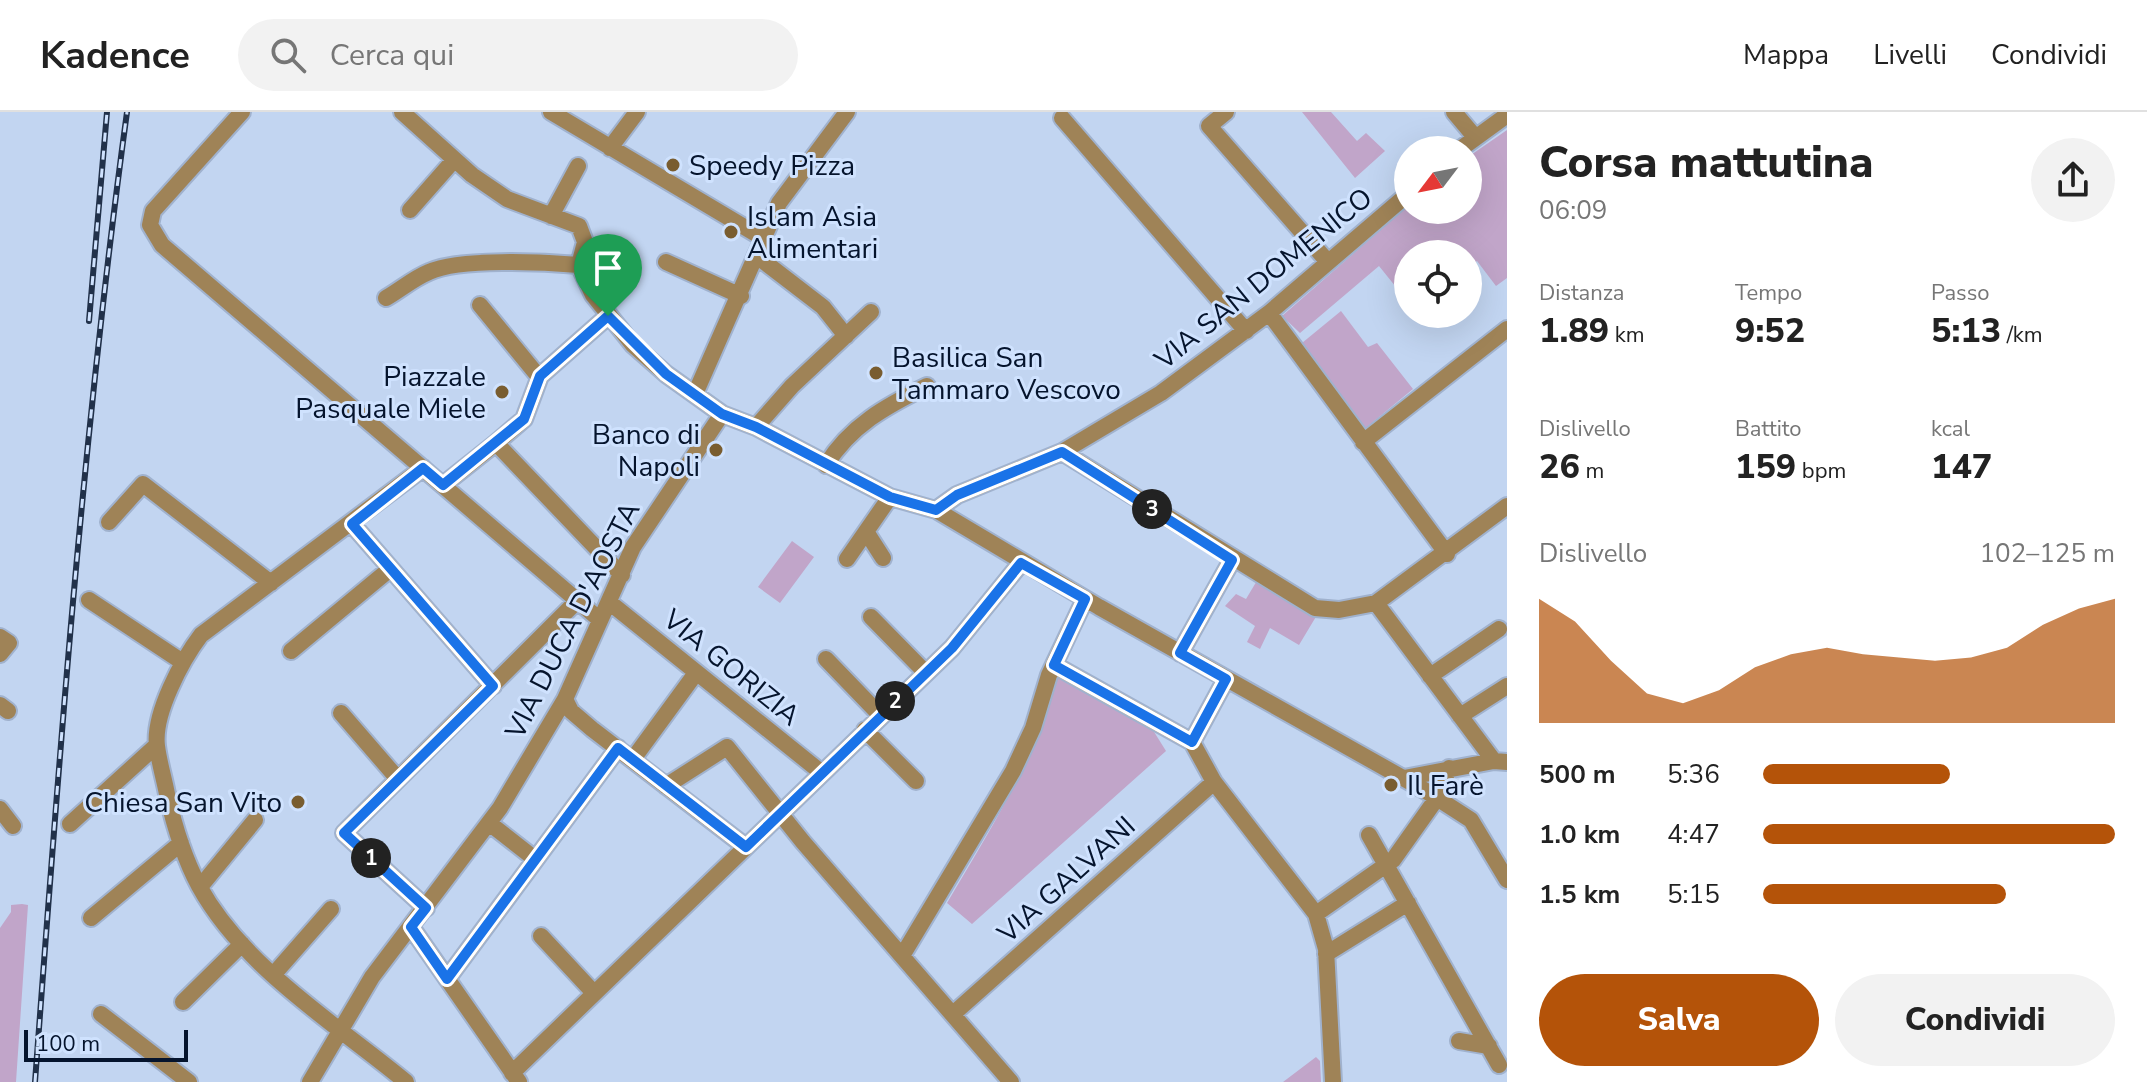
<!DOCTYPE html>
<html lang="it">
<head>
<meta charset="utf-8">
<style>
	body { margin:0; font-family:"Nunito Sans",sans-serif; background:#f2f2f2; color:#222; height:100vh; display:flex; flex-direction:column; font-size:30px; white-space:nowrap }
	* { box-sizing:border-box; margin:0 }
	p { font-size:26px; color:#767676 }
	.icon { flex:none; width:44px; height:44px; fill:none; stroke:currentColor; stroke-width:2; stroke-linecap:round; stroke-linejoin:round }
	.map { position:relative; flex:1; overflow:hidden }
	.side { display:flex; flex-direction:column; background:#fff; width:640px }
	.side>* { flex:none }
	.needle { width:52px; rotate:238deg }
	.controls { position:absolute; left:1394px; top:24px; display:grid; gap:16px }
	.controls a { display:grid; place-items:center; width:88px; height:88px; border-radius:50%; background:#fff; box-shadow:0 8px 32px #0002; font-size:40px }
	.scale { position:absolute; left:24px; bottom:20px; width:164px; box-sizing:border-box; padding-left:8px; border:4px solid #05142d; border-top:0; font-size:22px; line-height:28px; white-space:nowrap; color:#05142d; -webkit-text-stroke:6px #cfe2fe; paint-order:stroke }
	.pin { position:absolute; display:grid; place-items:center; width:68px; height:68px; color:#fff; margin:-82px -34px; border-radius:50% 50% 50% 0; rotate:-45deg; box-shadow:0 0 8px #0007 }
	.pin .icon { rotate:45deg }
	.km { position:absolute; width:40px; height:40px; margin:-20px; border-radius:50%; background:#222; color:#fff; font-size:22px; line-height:40px; text-align:center }
	.round { display:grid; place-items:center; flex:none; width:84px; height:84px; border-radius:42px; background:#f2f2f2 }
	.overview { display:flex; align-items:center; justify-content:space-between; height:136px; padding:0 32px }
	h1 { font-size:44px; font-weight:800; line-height:60px }
	.metrics { display:grid; grid-template-columns:repeat(3,1fr); gap:12px; height:136px; padding:8px 32px }
	.metrics div { display:grid; align-content:center }
	.metrics b { font-size:34px; font-weight:800 }
	.metrics small { font-size:22px; font-weight:400 }
	.metrics p { font-size:22px }
	.chart { height:224px; padding:16px 32px }
	.chart p { display:flex; justify-content:space-between }
	.chart svg { width:100%; height:144px; margin-top:8px; fill:#b45309; opacity:.7 }
	.action { display:flex; gap:16px; margin-top:auto; padding:16px 32px }
	.action a { flex:1; height:92px; border-radius:48px; background:#b45309; color:#fff; font-size:32px; font-weight:800; line-height:92px; text-align:center }
	.action a+a { background:#f2f2f2; color:#222 }
	ul { padding:0 32px; list-style:none; font-size:26px }
	li { display:grid; grid-template-columns:128px 96px 1fr; align-items:center; height:60px }
	li i { height:20px; border-radius:10px; background:#b45309 }
	header { display:flex; align-items:center; gap:48px; box-sizing:border-box; height:112px; padding:0 40px; background:#fff; border-bottom:2px solid #e0e0e0 }
	header strong { font-size:38px }
	nav { display:flex; gap:44px; margin-inline-start:auto; font-size:28px }
	.search { width:560px; height:72px; background:#f2f2f2; display:flex; align-items:center; gap:20px; box-sizing:border-box; padding:0 28px; border-radius:44px; color:#767676; font-size:30px }
	main { display:flex; flex:1; min-height:0 }
	.map>svg:first-child { display:block }
	.green { fill:#c1a5c9 }
	.lines { fill:none; stroke-linecap:round; stroke-linejoin:round }
	.minor-casing { stroke:#a0b2ce; stroke-width:20 }
	.minor { stroke:#9f8357; stroke-width:16 }
	.rail-casing { stroke:#21314a; stroke-width:6 }
	.rail { stroke:#cfe2fe; stroke-width:3; stroke-dasharray:9; stroke-linecap:butt }
	.route-casing { stroke:#fff; stroke-width:16 }
	.route { stroke:#1a73e8; stroke-width:10 }
	.poi-dot { fill:#795d30; stroke:#cfe2fe; stroke-width:3 }
	.labels { text-anchor:middle; stroke-width:6; stroke-linejoin:round; paint-order:stroke }
	.poi-label { font-size:28px; fill:#05142d; stroke:#cfe2fe; text-anchor:start }
	.street-label { font-size:28px; fill:#05142d; stroke:#cfe2fe }
</style>
</head>
<body>
<header>
<strong>Kadence</strong>
<div class="search"><svg class="icon" aria-label="search" viewBox="0 0 24 24"><circle cx="10" cy="10" r="6"/><path d="M15 15l6 6"/></svg>Cerca qui</div>
<nav><a>Mappa</a><a>Livelli</a><a>Condividi</a></nav>
</header>
<main>
<div class="map">
<svg width="1507" height="970" viewBox="0 0 1507 970">
	<rect width="100%" height="100%" fill="#c2d5f1"/>
	<!-- green -->
	<path class="green" d="M1302,0h29l26,29 9,-8 19,18 -30,27z
		M1507,18v148l-11,8 -19,-25 -9,6v-13h-60v48l-29,-36 -79,67 -18,-17 126,-110v4h60v-53z
		M1341,199l27,36 9,-4 36,46 -51,42 -60,-88z
		M792,429l22,16 -34,46 -22,-16z
		M1258,467l23,18 36,18 -18,30 -29,-17 -10,21 -13,-7 8,-16 -30,-20 11,-12 10,5z
		M1060,558l91,57 15,24 -194,173 -25,-21c48,-81 86,-141 113,-233z
		M22,792l6,1 -12,177h-16v-154l11,-16v-7z
		M1316,945l4,4 1,21h-38z"/>
	<g class="lines">
		<defs>
			<path id="minor" d="M242,0l-89,99 -3,14 12,20 438,375
				M402,0l70,63 35,24 72,27 6,16 -6,23 14,30 40,50 33,29 56,40 34,13 134,70 46,13 163,97 327,184 45,29 36,60
				M551,0l215,128
				M1226,0l-17,14 119,136
				M1454,0l21,25
				M1062,6l184,213
				M610,36l27,-36
				M1459,38l48,-35
				M410,98l44,-50
				M551,104l27,-50
				M758,145l65,50 23,29
				M666,150l75,34
				M386,186c14,-8 28,-20 43,-26 30,-14 115,-10 150,-7
				M480,193l59,72
				M1269,201l178,241
				M695,282l84,-191 68,-91
				M756,315l36,-41 79,-74
				M1363,330l144,-113
				M496,331l28,-24 16,-43 68,-60
				M1062,340l253,156 24,2 37,-7 131,-97
				M826,353c24,-39 60,-59 101,-79
				M443,373l53,-42 126,132
				M936,398l21,-15 105,-43 99,-59 108,-80 139,-119
				M109,410l34,-38 128,99
				M352,412l141,162
				M867,421l16,25
				M847,447l43,-62
				M89,488l92,61
				M609,490l213,171
				M1376,491l118,158
				M871,505l54,55
				M0,525l9,6 -9,11
				M291,539l99,-82
				M1180,541l52,-93
				M826,547l54,56
				M1054,553l138,77
				M1430,564l69,-47
				M565,587l6,12 21,18 154,118
				M0,593l8,6
				M341,601l57,66
				M1460,604l47,-30
				M865,618l51,51
				M1192,630l22,40 102,132 10,35 7,133
				M1192,630l34,-63
				M633,647l63,-86
				M1404,666l90,-17 13,1
				M666,674l61,-39 76,95 208,240
				M0,697l13,17
				M489,711l46,36
				M70,712l87,-79
				M1369,723l130,230
				M200,775l55,-67
				M426,796l-82,-75 233,-232
				M1316,802l77,-54 44,-62 12,-30
				M91,806l90,-75
				M411,815l108,155
				M541,824l53,57
				M1326,842l82,-51
				M902,844l111,-185 20,-43 16,-53 36,-76
				M274,862l57,-65
				M447,867l171,-231
				M183,890l59,-58
				M101,902l88,68
				M953,902l261,-232
				M1459,929l30,5
				M512,961l440,-425 69,-85
				M310,970l62,-105 128,-169 65,-109 68,-152 89,-133
				M406,970c-70,-58 -162,-114 -207,-196 -15,-28 -25,-61 -32,-92 -3,-16 -8,-32 -10,-48 -4,-32 25,-86 44,-111l222,-167"/>
		</defs>
		<!-- minor casing -->
		<use href="#minor" class="minor-casing"/>
		<!-- minor -->
		<use href="#minor" class="minor"/>
		<defs>
			<path id="rail" d="M89,209l18,-209
				M35,970c24,-324 48,-648 92,-970"/>
		</defs>
		<!-- rail casing -->
		<use href="#rail" class="rail-casing"/>
		<!-- rail -->
		<use href="#rail" class="rail"/>
	</g>
	<g class="lines">
		<defs>
			<path id="route" d="M608,204l58,58 56,40 34,13 134,70 46,13 21,-15 105,-43 170,108 -52,93 46,26 -34,63 -138,-77 31,-66 -64,-36 -69,85 -206,199 -128,-99 -171,231 -36,-52 15,-19 -82,-75 149,-147 -141,-162 71,-56 20,17 81,-66 16,-43z"/>
		</defs>
		<!-- route casing -->
		<use href="#route" class="route-casing"/>
		<!-- route -->
		<use href="#route" class="route"/>
	</g>
	<!-- markers -->
	<g class="poi-dot">
		<circle cx="673" cy="53" r="8"/>
		<circle cx="731" cy="120" r="8"/>
		<circle cx="876" cy="261" r="8"/>
		<circle cx="502" cy="280" r="8"/>
		<circle cx="716" cy="338" r="8"/>
		<circle cx="1391" cy="673" r="8"/>
		<circle cx="298" cy="690" r="8"/>
	</g>
	<g class="labels">
		<!-- poi labels -->
		<g class="poi-label">
			<text x="689" y="63">Speedy Pizza</text>
			<text x="747" y="114">Islam Asia<tspan x="747" dy="32">Alimentari</tspan></text>
			<text x="892" y="255">Basilica San<tspan x="892" dy="32">Tammaro Vescovo</tspan></text>
			<text x="486" y="274" text-anchor="end">Piazzale<tspan x="486" dy="32">Pasquale Miele</tspan></text>
			<text x="700" y="332" text-anchor="end">Banco di<tspan x="700" dy="32">Napoli</tspan></text>
			<text x="1407" y="683">Il Farè</text>
			<text x="282" y="700" text-anchor="end">Chiesa San Vito</text>
		</g>
		<!-- street labels -->
		<g class="street-label">
			<text transform="translate(1263 166) rotate(-39)" y="10">VIA SAN DOMENICO</text>
			<text transform="translate(572 508) rotate(-63)" y="10">VIA DUCA D'AOSTA</text>
			<text transform="translate(732 555) rotate(39)" y="10">VIA GORIZIA</text>
			<text transform="translate(1066 767) rotate(-42)" y="10">VIA GALVANI</text>
		</g>
	</g>
</svg>
<div class="controls">
<a><svg class="needle" viewBox="-14 -14 28 28"><path d="M0-13l5 13h-10z" fill="#e53935"/><path d="M0 13l5-13h-10z" fill="#767676"/></svg></a>
<a><svg class="icon" aria-label="locate" viewBox="0 0 24 24"><circle cx="12" cy="12" r="6"/><path d="M12 2v4M12 18v4M2 12h4M18 12h4"/></svg></a>
</div>
<div class="scale">100 m</div>
<div class="pin" style="left:608px;top:204px;background:#1e9e55"><svg class="icon" aria-label="arrive" viewBox="0 0 24 24"><path d="M6 21V4h12l-3 4 3 4H6"/></svg></div>
<b class="km" style="left:371px;top:746px">1</b>
<b class="km" style="left:895px;top:589px">2</b>
<b class="km" style="left:1152px;top:397px">3</b>
</div>
<section class="side">
<div class="overview"><div><h1>Corsa mattutina</h1><p>06:09</p></div><a class="round"><svg class="icon" aria-label="share" viewBox="0 0 24 24"><path d="M12 15V3M7 8l5-5 5 5M5 13v7h14v-7"/></svg></a></div>
<div class="metrics">
<div><p>Distanza</p><b>1.89<small> km</small></b></div>
<div><p>Tempo</p><b>9:52</b></div>
<div><p>Passo</p><b>5:13<small> /km</small></b></div>
</div>
<div class="metrics">
<div><p>Dislivello</p><b>26<small> m</small></b></div>
<div><p>Battito</p><b>159<small> bpm</small></b></div>
<div><p>kcal</p><b>147</b></div>
</div>
<div class="chart"><p><span>Dislivello</span>102–125 m</p>
<svg viewBox="0 0 160 44" preserveAspectRatio="none"><path d="M0 44V6L10 13L20 25L30 35L40 38L50 34L60 27L70 23L80 21L90 23L100 24L110 25L120 24L130 21L140 14L150 9L160 6V44z"/></svg>
</div>
<ul>
<li><b>500 m</b>5:36<i style="width:53%"></i></li>
<li><b>1.0 km</b>4:47<i style="width:100%"></i></li>
<li><b>1.5 km</b>5:15<i style="width:69%"></i></li>
</ul>
<div class="action"><a>Salva</a><a>Condividi</a></div>
</section>
</main>
</body>
</html>
